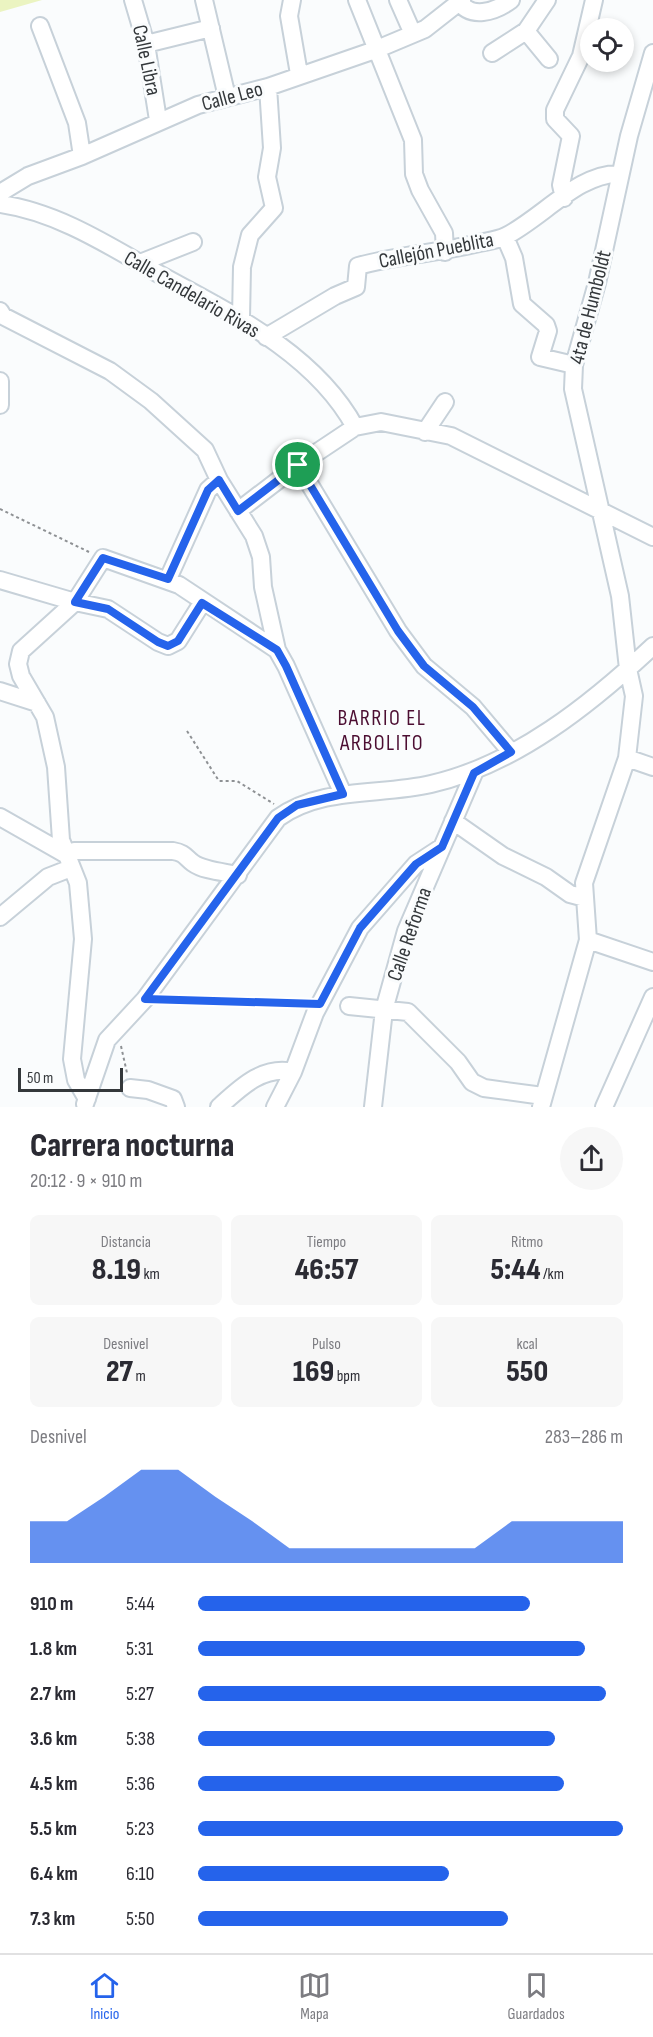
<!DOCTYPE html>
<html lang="es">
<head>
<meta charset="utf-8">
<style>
	body { margin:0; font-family:"Sofia Sans Condensed",sans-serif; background:#f7f7f7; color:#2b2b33; height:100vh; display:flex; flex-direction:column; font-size:22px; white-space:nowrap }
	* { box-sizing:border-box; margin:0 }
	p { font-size:20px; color:#7c7c81 }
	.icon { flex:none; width:33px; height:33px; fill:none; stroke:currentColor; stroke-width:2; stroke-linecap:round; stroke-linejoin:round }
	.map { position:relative; height:1107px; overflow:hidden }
	.details { display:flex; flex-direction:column; background:#fff; flex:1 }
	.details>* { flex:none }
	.tools { position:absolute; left:580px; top:18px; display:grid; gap:12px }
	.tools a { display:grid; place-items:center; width:54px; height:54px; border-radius:50%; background:#fff; box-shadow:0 3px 9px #0003; font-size:30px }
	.scale { position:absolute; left:18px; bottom:15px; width:105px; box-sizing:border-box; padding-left:6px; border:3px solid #34383b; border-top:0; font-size:16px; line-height:21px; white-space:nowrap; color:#34383b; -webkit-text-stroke:4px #fafcfd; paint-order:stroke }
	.pin { position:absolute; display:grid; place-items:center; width:51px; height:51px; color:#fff; margin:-26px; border:3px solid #fff; border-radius:50%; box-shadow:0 2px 6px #0007 }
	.round { display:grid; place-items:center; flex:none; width:63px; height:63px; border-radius:32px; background:#f7f7f7 }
	.summary { display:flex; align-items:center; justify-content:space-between; height:102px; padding:0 30px }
	h1 { font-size:33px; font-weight:800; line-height:45px }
	.stats { display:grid; grid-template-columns:repeat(3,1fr); gap:9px; height:102px; padding:6px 30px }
	.stats div { display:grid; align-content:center; border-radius:9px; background:#f7f7f7; text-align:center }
	.stats b { font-size:30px; font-weight:800 }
	.stats small { font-size:16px; font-weight:400 }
	.stats p { font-size:16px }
	.chart { height:168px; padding:12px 30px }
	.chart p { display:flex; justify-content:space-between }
	.chart svg { width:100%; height:108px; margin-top:6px; fill:#2563eb; opacity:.7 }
	ul { padding:0 30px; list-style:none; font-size:20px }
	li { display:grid; grid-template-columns:96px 72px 1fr; align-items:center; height:45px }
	li i { height:15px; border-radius:8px; background:#2563eb }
	.menu { display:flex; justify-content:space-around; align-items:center; height:84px; border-top:2px solid #e1e1e2; background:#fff; font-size:16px; color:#7c7c81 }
	.menu a { display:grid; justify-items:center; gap:3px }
	.menu .selected { color:#2563eb }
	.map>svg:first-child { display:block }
	.green { fill:#ebf4c1 }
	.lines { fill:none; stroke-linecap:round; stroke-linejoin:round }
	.minor-casing { stroke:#c7d1d9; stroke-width:20 }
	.path { stroke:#8e9194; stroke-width:2; stroke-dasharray:3 3; stroke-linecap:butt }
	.minor { stroke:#fff; stroke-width:16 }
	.route-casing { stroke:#fff; stroke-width:12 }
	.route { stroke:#2563eb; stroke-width:8 }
	.labels { text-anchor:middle; stroke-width:6; stroke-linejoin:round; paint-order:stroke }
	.street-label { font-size:21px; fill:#34383b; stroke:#fafcfd }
	.neighbourhood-label { font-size:22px; letter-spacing:1.5px; fill:#4c0e32; stroke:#fafcfd }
</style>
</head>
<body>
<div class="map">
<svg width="653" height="1107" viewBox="0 0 653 1107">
	<rect width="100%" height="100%" fill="#fafcfd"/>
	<!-- green -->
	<path class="green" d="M0,0h42l-42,12z"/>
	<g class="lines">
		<defs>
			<path id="minor" d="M133,0l13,44 12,76
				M204,0l23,97
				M292,0l-3,16 10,58
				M357,0l56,140 1,34 6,16 24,43 1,19
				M398,0l15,34
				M458,0c12,20 37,12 53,0
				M40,26l37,97 5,33
				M526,31l23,28
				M146,44l65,-16
				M492,53l34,-22 21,-31
				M0,193l28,-17 54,-20 116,-51 70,-18 107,-37 50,-21 37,-29
				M564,198l-3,-13 10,-49 -16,-17v-9l26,-54 13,-56
				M0,204c57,8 108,41 157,69 71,39 157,79 198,154l26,-5 70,14 202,101
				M505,237l9,21 8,46 24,21 2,6 -8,26 34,8
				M140,263l53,-21
				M0,311l3,5 107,55 41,30 54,49 14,30 35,56 7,21 2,30 14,63 9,16 57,128
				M241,318l1,-51 8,-32 24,-27 -7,-31 5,-29 -4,-61
				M266,337l69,-41 21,-9 2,-21c39,-11 81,-13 121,-23 9,-2 19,-3 27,-7 37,-19 74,-64 114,-62
				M0,381v24
				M425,432l20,-30
				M298,465l100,166 26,35 49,41 38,45
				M238,511l60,-46 57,-38
				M168,579l40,-89 11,-10
				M0,580l75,22 33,7 50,33 10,4 10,-5 24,-38
				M0,691l37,12
				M627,758l26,9
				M0,817l65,37 9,-3h99c12,2 12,6 20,12 11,8 32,9 45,12
				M453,821l50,35 43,21 24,17 15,4
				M0,917l48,-40 23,-9
				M588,940l65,22
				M349,1006l59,6 50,50 14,20 12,6 59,8
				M130,1088l18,2 25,9 3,8
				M87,1099l-11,-19 -4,-21 11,-120 -5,-56 -17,-43 -5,-73 -11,-50 -24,-41 -3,-12 3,-13 54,-49 28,-44 76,27 98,65
				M85,1104l22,-64 38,-41 133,-181c45,-32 102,-22 153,-34 84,-19 160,-80 222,-138
				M219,1107c21,-19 44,-42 74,-35
				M275,1107l18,-35 22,-59 45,-85 56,-64 26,-17
				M373,1107l11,-97 22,-79 68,-158
				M541,1107l47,-167 -4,-57 43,-125 7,-62 -6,-27 -8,-73 -47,-207 1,-24 23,-82 32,-147 24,-83
				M604,1107l49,-110"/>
		</defs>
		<!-- minor casing -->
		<use href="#minor" class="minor-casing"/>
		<!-- path -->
		<path class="path" d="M0,509l89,43
			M187,731l32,50h18l37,23
			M163,999l141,4
			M121,1046l6,27"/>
		<!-- minor -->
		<use href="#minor" class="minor"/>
	</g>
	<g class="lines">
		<defs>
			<path id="route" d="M298,465l100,166 26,35 49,41 38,45 -37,21 -32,74 -26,17 -56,64 -40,76 -175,-5 133,-181 19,-13 46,-11 -57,-128 -9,-16 -75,-47 -24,38 -10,5 -10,-4 -50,-33 -33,-7 28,-44 65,21 40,-89 11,-10 19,31z"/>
		</defs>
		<!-- route casing -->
		<use href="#route" class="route-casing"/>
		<!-- route -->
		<use href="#route" class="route"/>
	</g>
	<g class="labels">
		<!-- street labels -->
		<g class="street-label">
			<text transform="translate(147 60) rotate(78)" y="7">Calle Libra</text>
			<text transform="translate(232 96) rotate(-15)" y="7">Calle Leo</text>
			<text transform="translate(436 250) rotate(-11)" y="7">Callejón Pueblita</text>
			<text transform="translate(192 294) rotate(30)" y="7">Calle Candelario Rivas</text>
			<text transform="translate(590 307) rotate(-76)" y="7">4ta de Humboldt</text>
			<text transform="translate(409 934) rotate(-71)" y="7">Calle Reforma</text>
		</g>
		<!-- neighbourhood labels -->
		<g class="neighbourhood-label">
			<text x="382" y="725">BARRIO EL<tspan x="382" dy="25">ARBOLITO</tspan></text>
		</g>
	</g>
</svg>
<div class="tools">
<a><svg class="icon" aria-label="locate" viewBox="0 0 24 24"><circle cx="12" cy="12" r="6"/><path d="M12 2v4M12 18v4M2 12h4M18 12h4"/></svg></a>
</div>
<div class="scale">50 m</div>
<div class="pin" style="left:298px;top:465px;background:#1e9e55"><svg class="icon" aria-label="arrive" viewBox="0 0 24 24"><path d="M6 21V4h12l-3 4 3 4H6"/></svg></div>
</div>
<section class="details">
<div class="summary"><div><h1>Carrera nocturna</h1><p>20:12 · 9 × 910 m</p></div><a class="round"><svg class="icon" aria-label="share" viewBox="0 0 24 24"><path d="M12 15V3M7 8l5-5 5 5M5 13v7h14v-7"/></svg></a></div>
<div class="stats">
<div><p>Distancia</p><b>8.19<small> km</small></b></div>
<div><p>Tiempo</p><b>46:57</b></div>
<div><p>Ritmo</p><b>5:44<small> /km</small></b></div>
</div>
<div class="stats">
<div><p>Desnivel</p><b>27<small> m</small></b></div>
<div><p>Pulso</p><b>169<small> bpm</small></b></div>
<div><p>kcal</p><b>550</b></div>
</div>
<div class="chart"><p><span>Desnivel</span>283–286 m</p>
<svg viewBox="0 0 160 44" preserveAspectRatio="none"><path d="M0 44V27L10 27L20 17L30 6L40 6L50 17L60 27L70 38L80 38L90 38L100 38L110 38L120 38L130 27L140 27L150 27L160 27V44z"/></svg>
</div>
<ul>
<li><b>910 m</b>5:44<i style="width:78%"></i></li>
<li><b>1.8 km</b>5:31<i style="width:91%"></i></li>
<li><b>2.7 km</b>5:27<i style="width:96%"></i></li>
<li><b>3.6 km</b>5:38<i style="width:84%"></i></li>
<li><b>4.5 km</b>5:36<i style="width:86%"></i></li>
<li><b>5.5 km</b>5:23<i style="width:100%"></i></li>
<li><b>6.4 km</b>6:10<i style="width:59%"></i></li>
<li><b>7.3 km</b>5:50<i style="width:73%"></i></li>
</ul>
</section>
<nav class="menu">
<a class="selected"><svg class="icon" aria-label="home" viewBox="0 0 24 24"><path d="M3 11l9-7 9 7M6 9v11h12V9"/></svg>Inicio</a>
<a><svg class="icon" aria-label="map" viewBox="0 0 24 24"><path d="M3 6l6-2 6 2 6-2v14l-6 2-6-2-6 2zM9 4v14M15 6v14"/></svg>Mapa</a>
<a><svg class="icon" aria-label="saved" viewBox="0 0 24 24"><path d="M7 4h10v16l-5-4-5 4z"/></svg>Guardados</a>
</nav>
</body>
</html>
